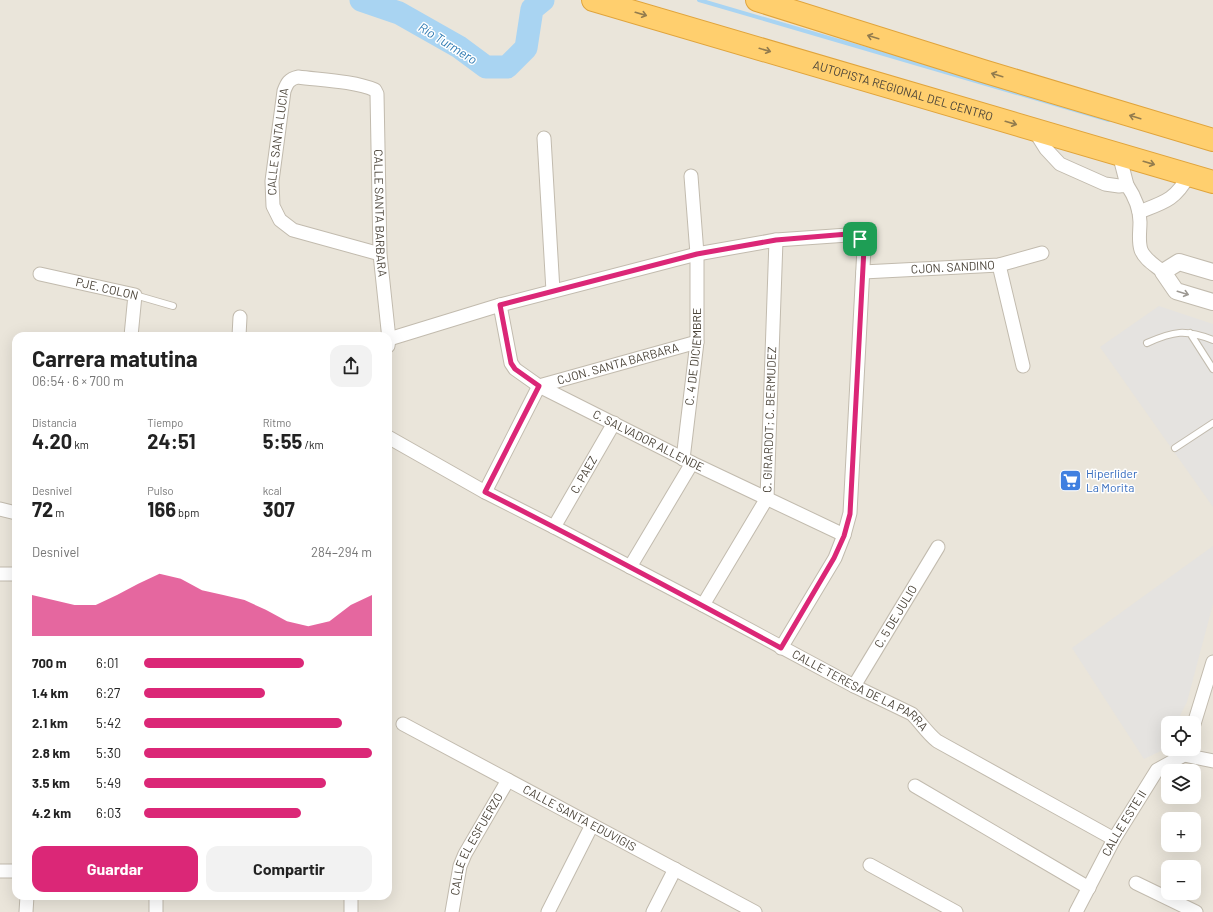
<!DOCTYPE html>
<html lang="es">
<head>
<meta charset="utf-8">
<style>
	body { margin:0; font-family:Barlow,sans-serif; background:#f2f2f2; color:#222; height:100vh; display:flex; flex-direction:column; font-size:15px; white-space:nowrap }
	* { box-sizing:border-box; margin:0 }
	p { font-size:13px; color:#767676 }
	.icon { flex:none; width:22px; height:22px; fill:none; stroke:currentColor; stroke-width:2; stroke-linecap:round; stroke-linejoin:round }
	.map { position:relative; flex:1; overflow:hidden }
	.sheet { position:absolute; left:12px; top:332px; width:380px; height:568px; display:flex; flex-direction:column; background:#fff; border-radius:12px; box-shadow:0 4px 16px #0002 }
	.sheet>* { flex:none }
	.fabs { position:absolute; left:1161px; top:716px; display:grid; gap:8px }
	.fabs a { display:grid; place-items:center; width:40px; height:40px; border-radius:8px; background:#fff; box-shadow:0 4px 16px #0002; font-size:20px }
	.pin { position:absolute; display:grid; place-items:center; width:34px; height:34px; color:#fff; margin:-17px; border-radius:8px; box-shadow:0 2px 6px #0006 }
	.round { display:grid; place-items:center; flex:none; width:42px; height:42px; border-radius:12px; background:#f2f2f2 }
	.overview { display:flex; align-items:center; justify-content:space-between; height:68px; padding:0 20px }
	h1 { font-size:22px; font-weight:700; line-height:30px }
	.stats { display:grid; grid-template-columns:repeat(3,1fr); gap:6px; height:68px; padding:4px 20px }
	.stats div { display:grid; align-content:center }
	.stats b { font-size:20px; font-weight:700 }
	.stats small { font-size:11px; font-weight:400 }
	.stats p { font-size:11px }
	.chart { height:112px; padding:8px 20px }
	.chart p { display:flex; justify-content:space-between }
	.chart svg { width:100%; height:72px; margin-top:4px; fill:#db2777; opacity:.7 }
	.button { display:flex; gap:8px; margin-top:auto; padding:8px 20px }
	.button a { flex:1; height:46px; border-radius:12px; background:#db2777; color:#fff; font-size:16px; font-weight:700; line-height:46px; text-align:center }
	.button a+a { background:#f2f2f2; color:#222 }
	ul { padding:0 20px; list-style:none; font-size:13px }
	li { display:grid; grid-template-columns:64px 48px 1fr; align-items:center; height:30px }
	li i { height:10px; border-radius:5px; background:#db2777 }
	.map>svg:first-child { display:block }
	.residential { fill:#eae5da; fill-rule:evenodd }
	.parking { fill:#e5e3e0 }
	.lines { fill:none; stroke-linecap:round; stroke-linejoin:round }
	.stream { stroke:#a9d4f2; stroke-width:4 }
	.river { stroke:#a9d4f2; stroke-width:23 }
	.service-casing { stroke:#c2bbae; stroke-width:8 }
	.minor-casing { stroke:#c2bbae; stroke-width:15 }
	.tertiary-casing { stroke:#c2bbae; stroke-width:18 }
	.motorway-casing { stroke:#e0a43c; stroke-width:24 }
	.service { stroke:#fff; stroke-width:6 }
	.minor { stroke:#fff; stroke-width:13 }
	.tertiary { stroke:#fff; stroke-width:16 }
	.motorway { stroke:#ffcf6e; stroke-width:22 }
	.oneway { stroke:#937c4e }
	.oneway2 { stroke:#9c9892 }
	.route-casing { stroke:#fff; stroke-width:8 }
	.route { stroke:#db2777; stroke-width:5 }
	.labels { text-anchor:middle; stroke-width:3; stroke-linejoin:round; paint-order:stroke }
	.street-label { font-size:12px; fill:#4b4439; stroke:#fff }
	.shop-label { font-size:12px; fill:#366cbe; stroke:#fff; text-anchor:start }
	.water-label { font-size:13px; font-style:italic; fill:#2e7ab2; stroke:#fff }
</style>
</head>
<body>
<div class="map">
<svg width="1213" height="912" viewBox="0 0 1213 912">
	<rect width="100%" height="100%" fill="#f6f3ec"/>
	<!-- residential -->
	<path class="residential" d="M0,0h1213v912h-1213zM16,336h372v560h-372zM1168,723h26v26h-26zM1168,771h26v26h-26zM1168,819h26v26h-26zM1168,867h26v26h-26z"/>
	<!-- parking -->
	<path class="parking" d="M1159,306l54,18v183l-113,-160z
		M1213,546v58l-26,98 -11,21h-8v16l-5,11 -19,9 -72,-111z"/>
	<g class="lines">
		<!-- stream -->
		<path class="stream" d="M699,0l410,120"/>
		<!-- river -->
		<path class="river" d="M361,0l38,13 60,34 27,20h21l19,-19 6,-39 11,-9"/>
		<defs>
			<path id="service" d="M135,295l38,11
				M1190,333l23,36
				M1147,343c27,-12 38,-14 66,-3
				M1175,448l38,-25"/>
			<g id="minor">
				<path d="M1034,130l12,19 14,15 45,20 14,2 8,-1c8,12 13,23 13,37 0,10 -2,19 1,28 4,10 14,15 22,22"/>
				<path d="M544,138l9,153"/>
				<path d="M1119,154l8,31"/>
				<path d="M1139,212c26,-10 36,-12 50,-37"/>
				<path id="s1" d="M380,254l-87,-24 -13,-10 -7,-14 -1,-25 12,-90c3,-8 5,-12 14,-14 23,3 56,4 77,13l2,4 3,160 9,85 -1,7"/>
				<path d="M999,265l24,101"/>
				<path id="s2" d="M863,272l136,-7 43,-12"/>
				<path d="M40,274l95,21 -4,41"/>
				<path id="s3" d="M500,305l11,58 4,6 24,17 153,77 152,72"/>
				<path d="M239,336l1,-19"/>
				<path d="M389,339l111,-34 197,-51 79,-14 72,-5 12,4 4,9 -14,265 -6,22 -9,23 -54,90"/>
				<path id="s4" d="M539,386l158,-44"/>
				<path id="s5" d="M388,437l97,55 69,35 149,78 151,81 58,28c9,9 15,19 25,27l177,98"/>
				<path id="s6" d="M683,459l14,-117v-88l-6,-78"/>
				<path d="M485,492l54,-106"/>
				<path d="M0,509l16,4"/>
				<path id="s7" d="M554,527l60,-104"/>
				<path d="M630,567l62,-104"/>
				<path d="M0,574h16"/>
				<path id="s8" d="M703,605l64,-107 9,-258"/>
				<path id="s9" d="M854,686l84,-139"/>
				<path id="s10" d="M403,724l352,188"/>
				<path d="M1194,724l19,-62"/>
				<path d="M1184,755l29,6"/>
				<path d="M915,786l174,102"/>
				<path d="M870,865l86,47"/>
				<path d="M0,871h16"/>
				<path d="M1136,883l60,29"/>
				<path d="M351,896v16"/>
				<path d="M26,912l1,-16"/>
				<path d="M156,912v-16"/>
				<path id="s11" d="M452,912l8,-46 5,-12 43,-74"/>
				<path d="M548,912l44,-87"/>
				<path d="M653,912l22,-43"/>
				<path id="s12" d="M1076,912l38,-73 43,-69 27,-15 2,-6"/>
			</g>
			<path id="tertiary" d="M1213,272l-34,-10 -16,10 13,19 37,11"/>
			<g id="motorway">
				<path id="s13" d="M593,0l620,182"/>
				<path d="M757,0l226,71 230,69"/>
			</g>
		</defs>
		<!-- service casing -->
		<use href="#service" class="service-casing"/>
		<!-- minor casing -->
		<use href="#minor" class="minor-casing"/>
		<!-- tertiary casing -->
		<use href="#tertiary" class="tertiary-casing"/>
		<!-- motorway casing -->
		<use href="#motorway" class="motorway-casing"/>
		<!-- service -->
		<use href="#service" class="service"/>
		<!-- minor -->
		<use href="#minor" class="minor"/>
		<!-- tertiary -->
		<use href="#tertiary" class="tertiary"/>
		<!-- motorway -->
		<use href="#motorway" class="motorway"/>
	</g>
	<!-- one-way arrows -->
	<defs><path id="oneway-shaft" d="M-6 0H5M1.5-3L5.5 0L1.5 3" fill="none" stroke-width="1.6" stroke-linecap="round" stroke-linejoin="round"/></defs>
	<g class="oneway">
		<use href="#oneway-shaft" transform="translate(641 14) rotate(16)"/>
		<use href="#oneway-shaft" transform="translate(873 37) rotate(-163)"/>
		<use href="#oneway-shaft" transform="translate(765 50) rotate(16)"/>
		<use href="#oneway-shaft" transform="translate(997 75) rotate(-163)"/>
		<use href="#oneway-shaft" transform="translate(1135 117) rotate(-163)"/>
		<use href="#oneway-shaft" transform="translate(1011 123) rotate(16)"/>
		<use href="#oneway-shaft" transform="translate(1149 163) rotate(16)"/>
	</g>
	<use class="oneway2" href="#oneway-shaft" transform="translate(1183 293) rotate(17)"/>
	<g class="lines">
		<defs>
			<path id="route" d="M848,234l12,5 4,9 -14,266 -6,22 -10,22 -53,90c-98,-53 -196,-106 -296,-156l54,-106 -24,-17 -4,-6 -11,-58 197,-51 79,-14z"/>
		</defs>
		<!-- route casing -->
		<use href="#route" class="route-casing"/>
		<!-- route -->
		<use href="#route" class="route"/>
	</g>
	<!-- icons -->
	<defs>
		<symbol id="supermarket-square" viewBox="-11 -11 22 22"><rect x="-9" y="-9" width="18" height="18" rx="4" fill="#3f7fe0" stroke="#fff"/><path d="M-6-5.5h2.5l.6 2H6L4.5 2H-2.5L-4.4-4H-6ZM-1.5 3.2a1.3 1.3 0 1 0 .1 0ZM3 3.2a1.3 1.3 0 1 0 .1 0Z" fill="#fff"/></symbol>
	</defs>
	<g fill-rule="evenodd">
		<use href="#supermarket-square" x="1058" y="468" width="25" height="25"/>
	</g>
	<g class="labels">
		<!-- street labels -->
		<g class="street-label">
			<text dy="4" stroke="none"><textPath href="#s13" startOffset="323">AUTOPISTA REGIONAL DEL CENTRO</textPath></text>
			<text dy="4" stroke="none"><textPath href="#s1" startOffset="187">CALLE SANTA LUCIA</textPath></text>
			<text dy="4" stroke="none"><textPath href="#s1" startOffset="461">CALLE SANTA BARBARA</textPath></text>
			<text dy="4" stroke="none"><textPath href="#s2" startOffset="90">CJON. SANDINO</textPath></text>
			<text transform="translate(107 289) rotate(13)" y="4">PJE. COLON</text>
			<text dy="4" stroke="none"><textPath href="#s6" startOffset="103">C. 4 DE DICIEMBRE</textPath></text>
			<text dy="4" stroke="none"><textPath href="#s4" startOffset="82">CJON. SANTA BARBARA</textPath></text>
			<text dy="4" stroke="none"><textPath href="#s8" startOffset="203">C. GIRARDOT; C. BERMUDEZ</textPath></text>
			<text dy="4" stroke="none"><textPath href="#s3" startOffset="218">C. SALVADOR ALLENDE</textPath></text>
			<text dy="4" stroke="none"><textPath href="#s7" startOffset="60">C. PAEZ</textPath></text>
			<text dy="4" stroke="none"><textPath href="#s9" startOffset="81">C. 5 DE JULIO</textPath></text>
			<text dy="4" stroke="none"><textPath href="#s5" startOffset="536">CALLE TERESA DE LA PARRA</textPath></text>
			<text dy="4" stroke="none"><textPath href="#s10" startOffset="200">CALLE SANTA EDUVIGIS</textPath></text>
			<text dy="4" stroke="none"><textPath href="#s12" startOffset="101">CALLE ESTE II</textPath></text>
			<text dy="4" stroke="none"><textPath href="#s11" startOffset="73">CALLE EL ESFUERZO</textPath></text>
		</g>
		<!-- shop labels -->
		<g class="shop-label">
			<text x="1086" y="478">Hiperlider<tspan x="1086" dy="14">La Morita</tspan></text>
		</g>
		<!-- water labels -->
		<g class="water-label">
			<text transform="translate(448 43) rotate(32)" y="5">Río Turmero</text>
		</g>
	</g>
</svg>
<div class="fabs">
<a><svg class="icon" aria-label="locate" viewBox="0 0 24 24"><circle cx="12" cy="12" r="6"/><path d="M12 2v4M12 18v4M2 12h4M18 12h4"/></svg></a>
<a><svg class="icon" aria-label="layers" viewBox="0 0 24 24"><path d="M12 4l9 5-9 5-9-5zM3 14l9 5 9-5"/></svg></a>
<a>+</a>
<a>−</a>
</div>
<div class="pin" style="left:860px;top:239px;background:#1e9e55"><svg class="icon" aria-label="arrive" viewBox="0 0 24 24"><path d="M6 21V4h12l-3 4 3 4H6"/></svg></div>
<section class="sheet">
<div class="overview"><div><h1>Carrera matutina</h1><p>06:54 · 6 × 700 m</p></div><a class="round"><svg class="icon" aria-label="share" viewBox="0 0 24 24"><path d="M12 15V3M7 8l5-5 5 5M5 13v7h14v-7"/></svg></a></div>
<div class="stats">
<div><p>Distancia</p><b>4.20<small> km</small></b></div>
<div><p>Tiempo</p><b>24:51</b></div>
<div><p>Ritmo</p><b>5:55<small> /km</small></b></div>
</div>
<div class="stats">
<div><p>Desnivel</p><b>72<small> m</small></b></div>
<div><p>Pulso</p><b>166<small> bpm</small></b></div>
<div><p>kcal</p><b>307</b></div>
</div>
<div class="chart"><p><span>Desnivel</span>284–294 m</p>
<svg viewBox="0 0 160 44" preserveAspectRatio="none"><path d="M0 44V19L10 22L20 25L30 25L40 19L50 12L60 6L70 9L80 16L90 19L100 22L110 28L120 35L130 38L140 35L150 25L160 19V44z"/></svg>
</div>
<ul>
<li><b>700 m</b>6:01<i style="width:70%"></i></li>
<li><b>1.4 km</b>6:27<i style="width:53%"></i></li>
<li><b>2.1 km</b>5:42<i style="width:87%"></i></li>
<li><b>2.8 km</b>5:30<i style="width:100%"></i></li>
<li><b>3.5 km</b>5:49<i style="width:80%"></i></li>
<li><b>4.2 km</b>6:03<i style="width:69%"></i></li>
</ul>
<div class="button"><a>Guardar</a><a>Compartir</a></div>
</section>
</div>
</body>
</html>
